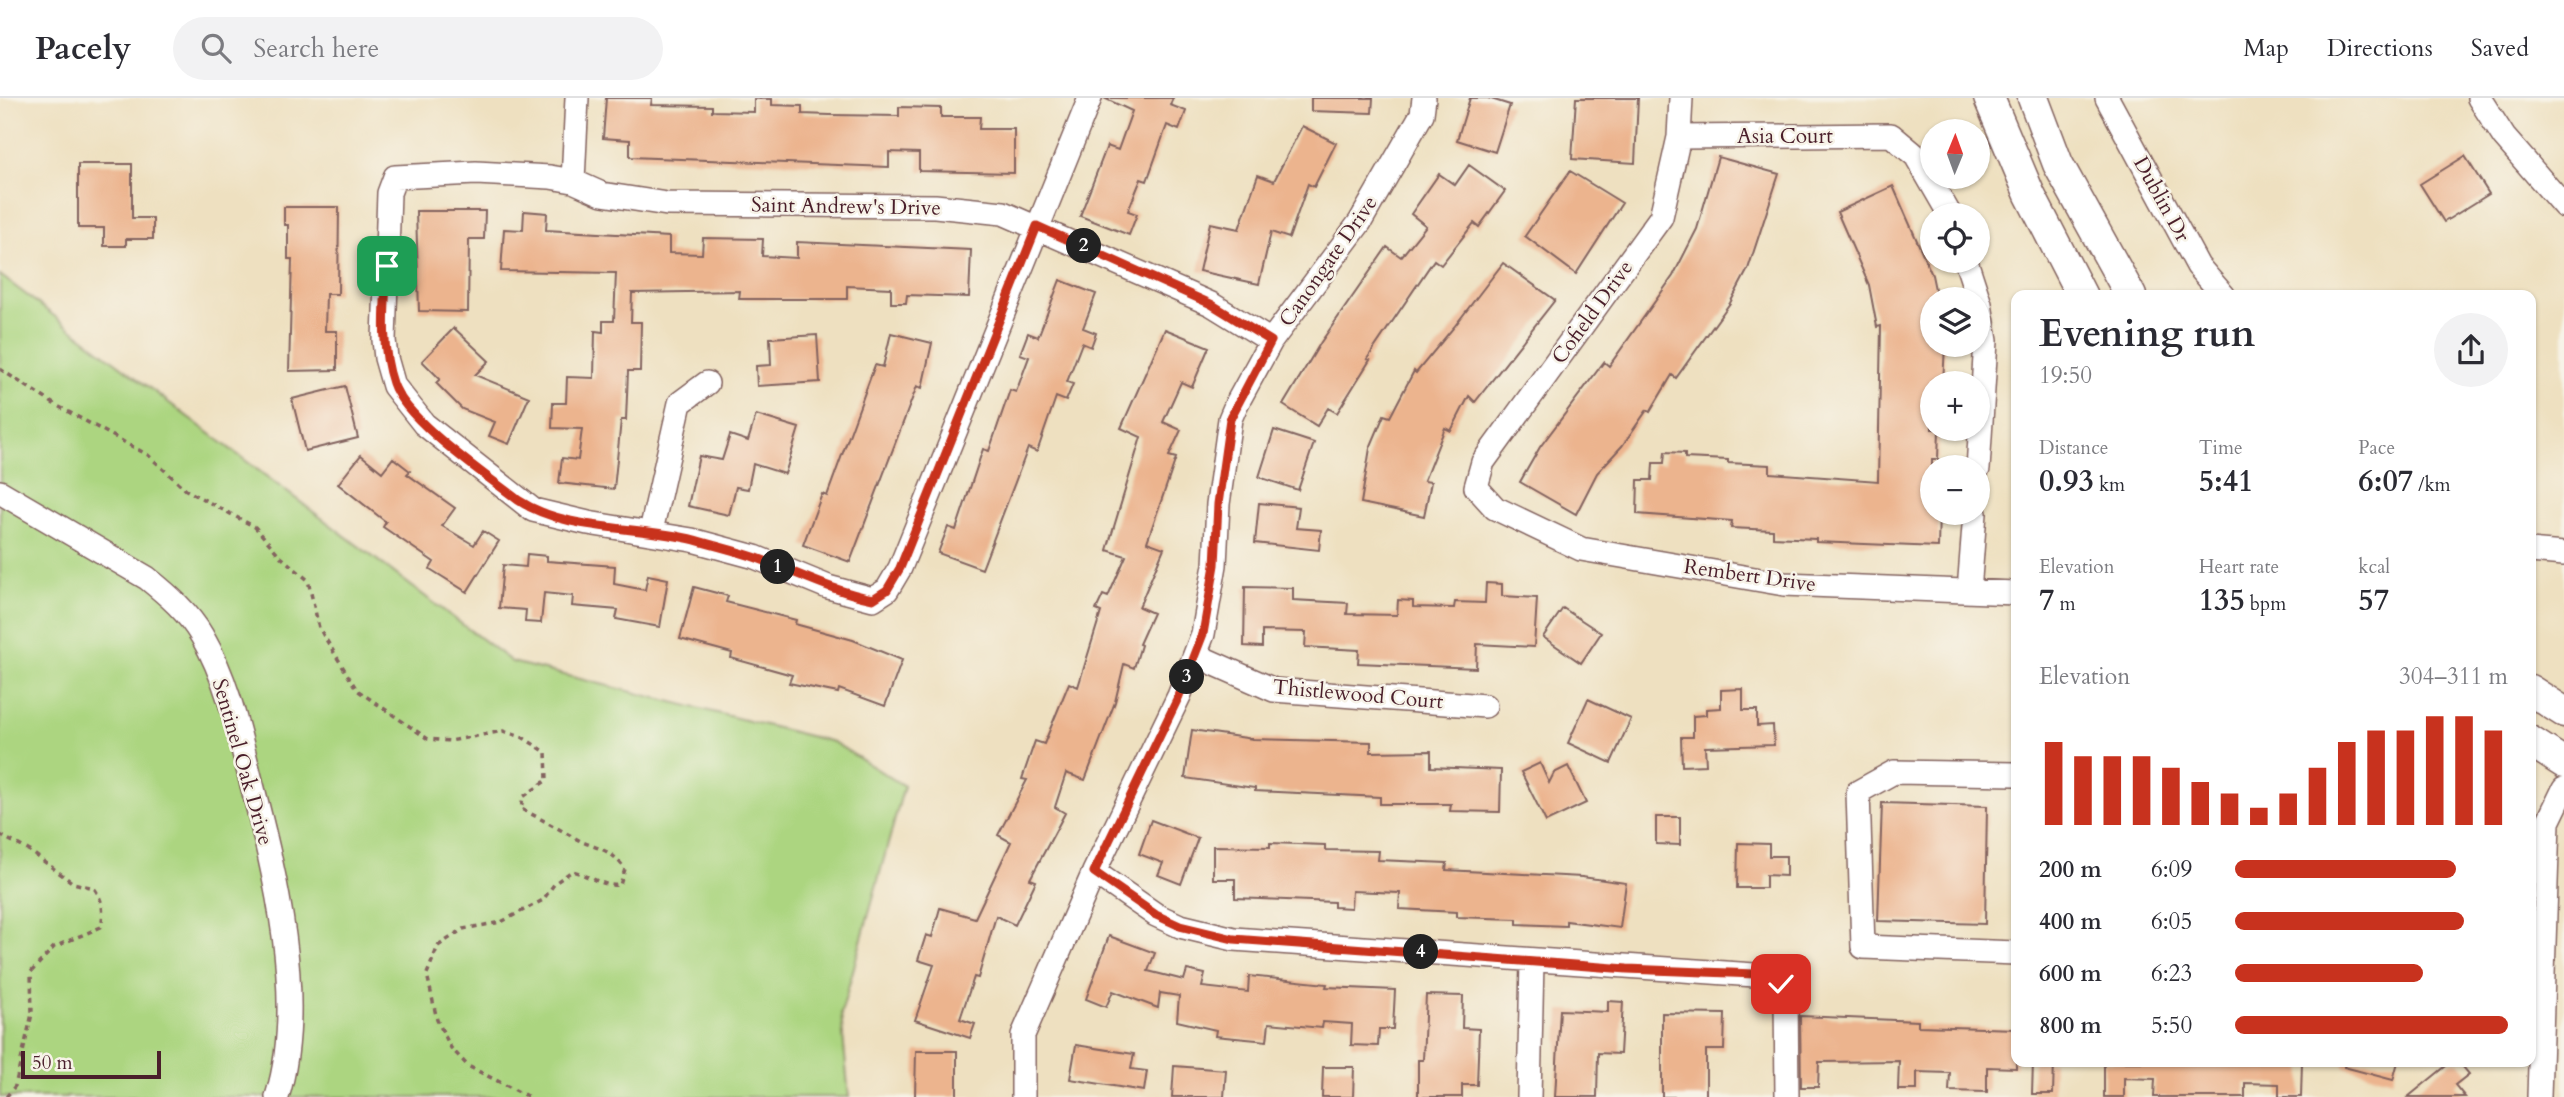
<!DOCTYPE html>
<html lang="en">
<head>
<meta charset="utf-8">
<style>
	body { margin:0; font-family:Cardo,serif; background:#f2f2f3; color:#2b2b33; height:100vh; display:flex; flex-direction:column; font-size:26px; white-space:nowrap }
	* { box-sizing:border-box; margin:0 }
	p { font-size:23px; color:#7c7c81 }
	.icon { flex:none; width:38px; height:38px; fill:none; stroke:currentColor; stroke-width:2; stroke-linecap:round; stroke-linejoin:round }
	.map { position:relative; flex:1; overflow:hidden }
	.sheet { position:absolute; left:2011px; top:192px; width:525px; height:777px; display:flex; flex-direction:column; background:#fff; border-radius:14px; box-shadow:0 2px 5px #0004 }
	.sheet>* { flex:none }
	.needle { width:46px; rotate:1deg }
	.controls { position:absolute; left:1920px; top:21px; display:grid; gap:14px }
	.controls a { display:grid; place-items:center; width:70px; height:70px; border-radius:50%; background:#fff; box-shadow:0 2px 5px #0004; font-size:35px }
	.scale { position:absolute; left:21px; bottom:18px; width:140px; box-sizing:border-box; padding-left:7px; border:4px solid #4a1f2b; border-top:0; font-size:19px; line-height:24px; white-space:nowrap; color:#4a1f2b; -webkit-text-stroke:5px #f7f3e8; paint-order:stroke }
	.pin { position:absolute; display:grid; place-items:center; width:60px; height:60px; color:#fff; margin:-30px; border-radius:14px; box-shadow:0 4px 10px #0006 }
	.km { position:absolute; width:35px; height:35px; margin:-18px; border-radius:50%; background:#222; color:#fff; font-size:19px; line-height:35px; text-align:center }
	.round { display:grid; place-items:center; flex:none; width:74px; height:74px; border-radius:37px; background:#f2f2f3 }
	.head { display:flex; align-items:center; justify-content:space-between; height:119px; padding:0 28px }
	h1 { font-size:38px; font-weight:600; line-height:52px }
	.metrics { display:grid; grid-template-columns:repeat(3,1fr); gap:10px; height:119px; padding:7px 28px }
	.metrics div { display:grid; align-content:center }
	.metrics b { font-size:30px; font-weight:600 }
	.metrics small { font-size:19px; font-weight:400 }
	.metrics p { font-size:19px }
	.chart { height:196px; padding:14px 28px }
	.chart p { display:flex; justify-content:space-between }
	.chart svg { width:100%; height:126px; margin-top:7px; stroke:#c8321e; stroke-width:6 }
	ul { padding:0 28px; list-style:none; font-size:23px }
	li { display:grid; grid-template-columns:112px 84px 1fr; align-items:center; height:52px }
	li i { height:18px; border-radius:9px; background:#c8321e }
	header { display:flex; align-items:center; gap:42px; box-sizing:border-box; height:98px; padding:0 35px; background:#fff; border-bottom:2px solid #e1e1e2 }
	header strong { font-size:33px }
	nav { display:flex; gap:38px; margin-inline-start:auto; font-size:24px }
	.search { width:490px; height:63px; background:#f2f2f3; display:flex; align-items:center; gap:18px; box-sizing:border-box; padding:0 24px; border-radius:38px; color:#7c7c81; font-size:26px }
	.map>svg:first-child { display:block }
	.green { fill:#acd580; stroke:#7b7a56; stroke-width:2 }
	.building { fill:#ecb48e }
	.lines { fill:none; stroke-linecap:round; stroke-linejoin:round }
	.minor-casing { stroke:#83635f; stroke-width:26 }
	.major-casing { stroke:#83635f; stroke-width:33 }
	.path { stroke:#83635f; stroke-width:3.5; stroke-dasharray:5 5; stroke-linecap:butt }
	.minor { stroke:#fff; stroke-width:23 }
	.major { stroke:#fff; stroke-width:30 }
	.route-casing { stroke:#fff; stroke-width:14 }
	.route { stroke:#c8321e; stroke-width:9 }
	.labels { text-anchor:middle; stroke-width:5; stroke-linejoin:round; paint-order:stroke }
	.street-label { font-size:21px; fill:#4a1f2b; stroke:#f7f3e8 }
</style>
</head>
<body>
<header>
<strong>Pacely</strong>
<div class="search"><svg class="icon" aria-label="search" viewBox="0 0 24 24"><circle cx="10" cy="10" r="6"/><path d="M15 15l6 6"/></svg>Search here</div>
<nav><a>Map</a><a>Directions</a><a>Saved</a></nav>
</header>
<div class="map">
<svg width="2564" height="999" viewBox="0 0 2564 999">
	<rect width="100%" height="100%" fill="#f7f3e8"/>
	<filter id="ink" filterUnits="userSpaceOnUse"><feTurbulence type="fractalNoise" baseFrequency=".0143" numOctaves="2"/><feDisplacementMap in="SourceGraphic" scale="14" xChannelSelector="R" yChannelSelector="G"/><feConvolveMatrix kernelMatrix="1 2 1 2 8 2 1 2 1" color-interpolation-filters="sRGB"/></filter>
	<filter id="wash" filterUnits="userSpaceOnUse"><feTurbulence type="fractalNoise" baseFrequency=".00686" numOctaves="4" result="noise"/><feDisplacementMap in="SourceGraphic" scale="28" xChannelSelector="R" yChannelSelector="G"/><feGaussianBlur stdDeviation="1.57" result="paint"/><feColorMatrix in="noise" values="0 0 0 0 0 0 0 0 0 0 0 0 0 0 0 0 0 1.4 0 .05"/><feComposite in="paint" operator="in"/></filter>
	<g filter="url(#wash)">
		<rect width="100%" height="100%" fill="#eee0c0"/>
		<!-- green -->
		<path class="green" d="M0,177l512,387 321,80 71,44 -63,228 8,83h-849z"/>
		<g id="blocks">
			<!-- building -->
			<path class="building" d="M606,0h46l-1,7 61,1v5l42,1v-13h18v6l30,1v8l28,1 69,1v-9l42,1v9h39l-1,12h35v44l-95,-2v-18l-30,-1v15l-259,-10v-17l-27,-2z
				M1104,0h69l-3,7 16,6 -7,19 -12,-5 -20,56 -6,-2 -13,32 9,3 -8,21 -49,-19 27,-70 11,4 14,-39z
				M1311,0h62l-1,15 -61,-2z
				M1470,0h18l22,7 -15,47 -38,-12z
				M1576,0h62l-3,65 -63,-4z
				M1302,28l34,17 -22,44 -6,-3 -19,54 -18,-6 -12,52 -60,-13 11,-48 29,6 19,-54 16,6z
				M2465,58l24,38 -45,28 -24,-38z
				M1718,59l61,17 -31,95 -18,34 -54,75 -4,-3 -22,37 -3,-2 -25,36 -25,27 -21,41 -56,-32 20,-35 64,-85 5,4 64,-90 24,-47z
				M78,66h54v54h21v21h-27v7h-22v-18h-26z
				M1469,67l36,26 -26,36 -5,-4 -33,42 -7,-5 -67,99 3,1 -33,53 -9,-5 -11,18 -34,-21 38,-63 66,-95 14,10 25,-31 -15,-12 28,-40 16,11z
				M1570,73l52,32 -46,71 -51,-38z
				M1893,88l39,89 5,24h-5v46h13l-2,38h-11v46h7l-1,30h-6v54h7l-1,34 -122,-5v-3l-43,-2v-7l-42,-2 1,-7 -95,-7 1,-34h14l1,-17h11l1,-11 20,1v5l43,2v3l42,2v8l108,8 3,-155 -4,1 -8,-42 -32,-73z
				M284,109h55l-1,87h-12l-1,37h12v39l-48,1 3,-112h-4v-34h-4z
				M416,113h69l-1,28h-15l-1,73 -49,-1z
				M524,113l23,2 -1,17 123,7v16l33,1 1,-16 60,1 -1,17 35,2v-16l174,8 -2,47 -62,-2 -1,8h-15v-15l-44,-2v13h-108l1,-8 -108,2 -1,29h10l-1,49h-12l-2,49h-5l-7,69 -55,-6 3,-25 16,2 4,-31 -30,-1 1,-25h13l1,-26 27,1 1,-47 8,1v-11h11l2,-48 -115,-2 3,-42 19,1z
				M1503,165l52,37 -80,102 -6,-6 -18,35 -6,-3 -21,53 7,1 -7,34 -63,-13 9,-55 14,-33 6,2 24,-46 2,2 38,-46z
				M1060,182l36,14 -13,34 13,5 -5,14 -9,-4 -15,39 6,2 -7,17 -10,-4 -19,55 -9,-4 -46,121 -44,-16 10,-26 8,3 27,-81 6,2 21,-61 6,2 13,-35 -9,-3 8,-21 10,4z
				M454,230l35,33 -14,14 54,22 -20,47 -20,-8 6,-14 -33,-13 -26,-26 4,-4 -18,-18z
				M1165,231l44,18 -17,40 -11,-5 -18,40 18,8 -12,26 7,2 -29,84 17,6 -25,59 14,6 -14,31 2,1 -7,23 -10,-4 -9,38 -30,78 -19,-7 -11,34 10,6 -35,66 6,2 -21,44 -19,-9 -18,62 -4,-1 -14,42 15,5 -5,14 -55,-18 19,-55 -16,-5 8,-25 6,2 8,-29 35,10 36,-76 -13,-7 29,-55 -5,-1 13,-38 9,3 25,-61 9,4 23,-75 -5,-2 7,-15 5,2 18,-41 -19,-6 34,-113 -20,-9z
				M891,235l41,10 -10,45 -5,-2 -67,176 -47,-17 19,-51 5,2 48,-131 8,2z
				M817,237l3,47 -63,4 -1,-20 15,-1 -1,-27z
				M345,288l13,52 -53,13 -13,-52z
				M756,317l43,13 -14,46 -32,-10 -5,25 -12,-2 -7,28 -41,-9 11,-50 23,4 8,-25 18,6z
				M1274,332l40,13 -16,47 -39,-13z
				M361,357l21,17 11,-14 17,13 -3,3 48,34 -13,18 32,19 9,-14 16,10 -32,51 -37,-23 4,-7 -51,-35 3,-5 -48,-38z
				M1259,405l40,4 -3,21 25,2 -2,20 -64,-7z
				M527,456l20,2v5l68,5 -1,18 31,6 3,-15 20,4 -8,48 -44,-8 2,-9 -46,-4 1,-10 -29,-3 -3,30 -16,-1 1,-12 -27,-2 4,-43 23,2z
				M1486,485l16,1v12l35,2 -3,49 -57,-3 -1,24 -118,-5 1,-13 -54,-3 1,-15 -44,-1v16l-18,-1 1,-59 48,1v12l55,3 -1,11 50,1 1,-15 15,1v6l41,1 1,-6 30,1z
				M694,489l34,9 -2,6 70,18 -1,4 58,16 49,20 -17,46 -46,-17 -1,4 -49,-10 3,-8 -61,-17 1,-5 -52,-14z
				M1563,510l38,25 -20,30 -38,-26z
				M1743,591v21h14v16l16,-1 1,20 -69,2 1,18 -24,1 -1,-29h12v-21l13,-1v-6l15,-1v-18z
				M1588,601l43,20 -20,44 -43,-20z
				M1192,632l61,9 118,3v10l60,-1v16l70,3 -1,42 -50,-1 1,-7h-71v-7l-125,-6v-3l-70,-10z
				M1540,665l9,20 5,-10 14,-7 18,37 -40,19 -25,-50z
				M1882,705l105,3 -2,118 -107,-3z
				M1656,719h24v28l-24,-1z
				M1151,722l47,18 -17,46 -23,-9 5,-12 -24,-9z
				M1270,745l55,2v5l54,1 -1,9 69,3 -1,7 136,7 44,6 -6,45 -54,-7v5l-49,-2v-5l-60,-2v-5l-58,-3 1,-16 -48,-2 -1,17 -17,-1v-5l-99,-4v-19h-22v-33l57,1z
				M1738,745l31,1v12h17v20l-20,-1v13h-29z
				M1109,838l46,17 -7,18 36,9 3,-10 18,4 -3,13 46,5 1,-16 78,8 -1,3 69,3 -2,39h-14l-1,17 -27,-1 1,-21 -29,-2 -1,6 -53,-5 -2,18 -52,-5 1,-6 -39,-9 2,-25 -19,-3 -2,15 -45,-17 -7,16 -20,-8z
				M1426,897l37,1 -1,32 17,1 -2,56h-15v12h-44v-37h5z
				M1608,903l15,1 -3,52 -22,-1 -1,44h-42l5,-87 48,2z
				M1662,915l63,1 -1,36h-18v47h-44z
				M1800,918l118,5v5l98,3v39l-29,-1v25l-38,-1 1,-18 -33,-1v18h-19l1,-29 -80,1 -1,25h-17z
				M1076,947l58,9 -3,15 16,2 -3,20 -74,-12z
				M916,953h41v46h-42z
				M2033,964h21l-1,32h-21z
				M2104,964h198l-1,35h-22v-13l-34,-1v14h-91l1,-18 -31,-1v19h-20z
				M2344,964h54l-5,18 -49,-13z
				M2451,964h8l10,12 -14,11 10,12h-57z
				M1174,968l52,4 -2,27h-52z
				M1323,969h31l-1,30h-31z"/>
		</g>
	</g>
	<g filter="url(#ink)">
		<use href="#blocks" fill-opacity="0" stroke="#83635f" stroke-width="2"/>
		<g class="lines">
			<defs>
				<path id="minor" d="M1090,0l-190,470 -13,22 -14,9 -45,-12 -73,-30 -63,-17 -104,-17 -55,-13 -109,-86 -30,-38 -8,-28 -2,-18 5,-147 6,-16 81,-4 74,4 23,4 29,13 65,10 268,2 68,7 208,91 60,37
					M1681,0l-2,39 -18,80 -178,245 -7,25 19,21 86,41 203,35 232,9
					M2107,0l91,168 26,30
					M2479,0l25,39 60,69
					M1679,39l212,-2 25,21 34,59
					M573,83l4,-83
					M1966,163l14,43 6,37 -8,128
					M0,394l147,86c21,17 41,34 55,58 25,43 36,93 48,141 25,96 57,223 27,320
					M651,433l29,-128 27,-20
					M2530,453l34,3
					M1969,493l6,-78
					M1195,557l79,35 211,16
					M2016,676l-122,-2 -36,20 5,155 153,6
					M1094,774l62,43 24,11 54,13 535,37 12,8 5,11 1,102
					M1023,999v-62l71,-163 85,-176 24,-62 12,-69 3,-61 12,-85 6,-14 35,-64 89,-119 62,-108 2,-16
					M1529,999l3,-136
					M2539,999l9,-275 16,-33"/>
				<path id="major" d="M1989,0l41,97 52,101
					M2033,0l25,66 73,132
					M2530,592l34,22
					M2530,643l34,22"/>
			</defs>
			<!-- minor casing -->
			<use href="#minor" class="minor-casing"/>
			<!-- major casing -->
			<use href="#major" class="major-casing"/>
			<!-- path -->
			<path class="path" d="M0,271l54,35 94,51 38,35 69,37 26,30 27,23 11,48 38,62 71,49 22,2 53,-10 19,6 24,15 1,28 -24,17 -2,12c19,9 36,19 54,29 21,12 34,8 50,31l-5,16c-19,2 -30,-10 -48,-14l-17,12 -12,17 -42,22 -38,7 -25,17 -11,28 10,46 14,28 17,18 61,31
				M0,737l30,16 43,32 21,5c9,12 10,23 7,39l-47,20 -23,25 1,42 -17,72 -9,11"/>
			<!-- minor -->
			<use href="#minor" class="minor"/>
			<!-- major -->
			<use href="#major" class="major"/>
		</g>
	</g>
	<g class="lines" filter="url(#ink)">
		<defs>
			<path id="route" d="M387,168c-2,39 -7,79 6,117 12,37 93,92 125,117 50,33 120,25 177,40 20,6 42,11 62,18 39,14 75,33 116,41l14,-9 13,-22 137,-342 174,78 60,37 -41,78 -12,85 -3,61 -12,69 -24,62 -85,176 62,43 24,11 54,13 393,30 128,5 14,2 12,8"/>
		</defs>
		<!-- route casing -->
		<use href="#route" class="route-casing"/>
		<!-- route -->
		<use href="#route" class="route"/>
	</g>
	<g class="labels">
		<!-- street labels -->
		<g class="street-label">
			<text x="1785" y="45">Asia Court</text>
			<text transform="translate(2162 101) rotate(61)" y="7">Dublin Dr</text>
			<text transform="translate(846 108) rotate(1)" y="7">Saint Andrew's Drive</text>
			<text transform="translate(1328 163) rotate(-55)" y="7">Canongate Drive</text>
			<text transform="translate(1592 214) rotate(-54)" y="7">Cofield Drive</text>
			<text transform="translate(1750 477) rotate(8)" y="7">Rembert Drive</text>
			<text transform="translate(1358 596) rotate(5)" y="7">Thistlewood Court</text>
			<text transform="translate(243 664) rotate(74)" y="7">Sentinel Oak Drive</text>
		</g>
	</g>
</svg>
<div class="controls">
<a><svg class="needle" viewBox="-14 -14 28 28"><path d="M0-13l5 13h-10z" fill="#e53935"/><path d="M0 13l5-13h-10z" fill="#7c7c81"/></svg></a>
<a><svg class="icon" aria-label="locate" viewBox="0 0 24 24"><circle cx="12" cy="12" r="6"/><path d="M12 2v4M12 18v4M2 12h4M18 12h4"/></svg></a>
<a><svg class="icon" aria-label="layers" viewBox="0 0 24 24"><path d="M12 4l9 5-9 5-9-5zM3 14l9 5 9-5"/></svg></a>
<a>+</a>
<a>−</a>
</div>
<div class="scale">50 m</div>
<div class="pin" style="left:387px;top:168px;background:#1e9e55"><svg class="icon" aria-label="arrive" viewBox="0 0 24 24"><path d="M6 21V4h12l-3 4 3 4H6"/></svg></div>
<div class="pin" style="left:1781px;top:886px;background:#d93025"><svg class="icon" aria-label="check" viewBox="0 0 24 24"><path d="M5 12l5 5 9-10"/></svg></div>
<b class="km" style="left:778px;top:469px">1</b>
<b class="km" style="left:1084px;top:148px">2</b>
<b class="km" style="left:1187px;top:579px">3</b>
<b class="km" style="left:1421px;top:854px">4</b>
<section class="sheet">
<div class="head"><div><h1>Evening run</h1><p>19:50</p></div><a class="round"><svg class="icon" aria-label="share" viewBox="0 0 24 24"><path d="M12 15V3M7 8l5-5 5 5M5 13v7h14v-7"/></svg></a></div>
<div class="metrics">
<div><p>Distance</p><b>0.93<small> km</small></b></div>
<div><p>Time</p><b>5:41</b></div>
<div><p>Pace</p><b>6:07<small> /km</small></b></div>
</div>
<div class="metrics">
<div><p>Elevation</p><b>7<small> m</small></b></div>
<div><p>Heart rate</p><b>135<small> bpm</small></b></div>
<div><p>kcal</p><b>57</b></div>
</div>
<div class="chart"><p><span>Elevation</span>304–311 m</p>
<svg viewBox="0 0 160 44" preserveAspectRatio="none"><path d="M5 44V15M15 44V20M25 44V20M35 44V20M45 44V24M55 44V29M65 44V33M75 44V38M85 44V33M95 44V24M105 44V15M115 44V11M125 44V11M135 44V6M145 44V6M155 44V11"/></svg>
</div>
<ul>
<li><b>200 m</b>6:09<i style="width:81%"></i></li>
<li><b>400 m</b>6:05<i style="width:84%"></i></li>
<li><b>600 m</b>6:23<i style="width:69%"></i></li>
<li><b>800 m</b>5:50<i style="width:100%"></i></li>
</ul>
</section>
</div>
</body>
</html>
